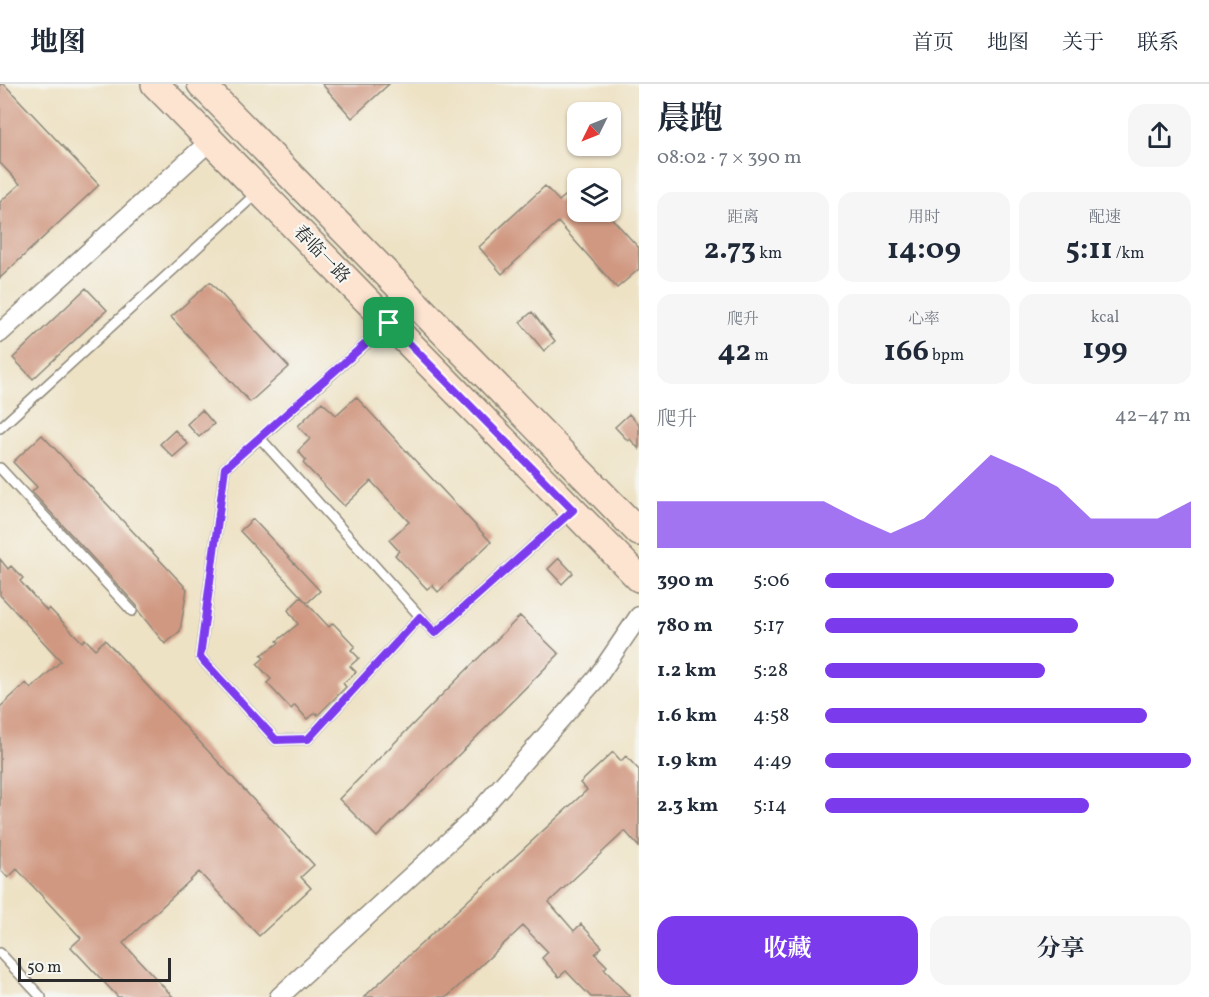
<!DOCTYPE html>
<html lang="zh">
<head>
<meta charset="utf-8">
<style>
	body { margin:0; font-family:Vollkorn,"Noto Serif SC",serif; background:#f6f6f7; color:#1f2937; height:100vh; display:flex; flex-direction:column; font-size:22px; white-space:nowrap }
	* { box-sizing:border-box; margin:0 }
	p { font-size:20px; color:#747a83 }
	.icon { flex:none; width:33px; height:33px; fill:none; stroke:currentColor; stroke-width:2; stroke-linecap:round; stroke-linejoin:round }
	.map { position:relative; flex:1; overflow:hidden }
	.drawer { display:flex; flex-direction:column; background:#fff; width:570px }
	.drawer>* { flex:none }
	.needle { width:39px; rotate:227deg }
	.fabs { position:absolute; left:567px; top:18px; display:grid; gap:12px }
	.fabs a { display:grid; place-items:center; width:54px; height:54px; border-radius:12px; background:#fff; box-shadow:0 2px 4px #0004; font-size:30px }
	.scale { position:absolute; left:18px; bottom:15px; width:153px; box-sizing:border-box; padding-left:6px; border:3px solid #2b2b2b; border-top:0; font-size:16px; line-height:21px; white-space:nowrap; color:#2b2b2b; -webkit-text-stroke:4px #f6f6f2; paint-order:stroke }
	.pin { position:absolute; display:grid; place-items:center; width:51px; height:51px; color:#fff; margin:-26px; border-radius:12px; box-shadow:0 3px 9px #0006 }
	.round { display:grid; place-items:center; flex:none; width:63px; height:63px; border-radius:18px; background:#f6f6f7 }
	.summary { display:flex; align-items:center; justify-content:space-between; height:102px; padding:0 18px }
	h1 { font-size:33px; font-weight:700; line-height:45px }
	.metrics { display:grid; grid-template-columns:repeat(3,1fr); gap:9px; height:102px; padding:6px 18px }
	.metrics div { display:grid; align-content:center; border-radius:15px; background:#f6f6f7; text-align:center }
	.metrics b { font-size:30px; font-weight:700 }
	.metrics small { font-size:16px; font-weight:400 }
	.metrics p { font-size:16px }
	.chart { height:168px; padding:12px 18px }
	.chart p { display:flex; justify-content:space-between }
	.chart svg { width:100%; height:108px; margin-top:6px; fill:#7c3aed; opacity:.7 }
	.action { display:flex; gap:12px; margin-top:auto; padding:12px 18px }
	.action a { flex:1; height:69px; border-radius:18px; background:#7c3aed; color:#fff; font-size:24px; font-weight:700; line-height:69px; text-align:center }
	.action a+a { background:#f6f6f7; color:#1f2937 }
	ul { padding:0 18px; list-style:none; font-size:20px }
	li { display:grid; grid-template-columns:96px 72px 1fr; align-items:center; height:45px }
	li i { height:15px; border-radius:8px; background:#7c3aed }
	header { display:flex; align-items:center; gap:36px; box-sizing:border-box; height:84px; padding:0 30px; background:#fff; border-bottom:2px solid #e0e1e3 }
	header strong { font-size:28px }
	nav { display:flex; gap:33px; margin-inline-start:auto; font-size:21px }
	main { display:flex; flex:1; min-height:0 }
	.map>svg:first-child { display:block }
	.building { fill:#d09881 }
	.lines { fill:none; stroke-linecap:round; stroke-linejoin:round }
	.lane-casing { stroke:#8c8678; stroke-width:12 }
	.street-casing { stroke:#8c8678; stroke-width:21 }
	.secondary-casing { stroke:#8c8678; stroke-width:30 }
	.lane { stroke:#fff; stroke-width:9 }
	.street { stroke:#fff; stroke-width:18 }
	.secondary { stroke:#fde4d1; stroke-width:27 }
	.route-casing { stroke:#fff; stroke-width:12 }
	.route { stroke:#7c3aed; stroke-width:8 }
	.labels { text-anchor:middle; stroke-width:4.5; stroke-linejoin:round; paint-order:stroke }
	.street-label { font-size:18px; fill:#2b2b2b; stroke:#f6f6f2 }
</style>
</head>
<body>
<header>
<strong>地图</strong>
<nav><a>首页</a><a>地图</a><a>关于</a><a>联系</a></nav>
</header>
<main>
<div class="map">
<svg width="639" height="913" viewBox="0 0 639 913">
	<rect width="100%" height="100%" fill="#f6f6f2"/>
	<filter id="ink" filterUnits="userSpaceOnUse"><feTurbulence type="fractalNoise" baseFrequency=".0167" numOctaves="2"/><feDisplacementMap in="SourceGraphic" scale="12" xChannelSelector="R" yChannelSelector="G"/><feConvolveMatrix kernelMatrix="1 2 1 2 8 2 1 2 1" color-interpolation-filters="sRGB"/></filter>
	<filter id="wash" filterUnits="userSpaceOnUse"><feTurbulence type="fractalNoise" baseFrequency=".008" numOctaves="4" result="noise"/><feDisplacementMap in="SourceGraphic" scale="24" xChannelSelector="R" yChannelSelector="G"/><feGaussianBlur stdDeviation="1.35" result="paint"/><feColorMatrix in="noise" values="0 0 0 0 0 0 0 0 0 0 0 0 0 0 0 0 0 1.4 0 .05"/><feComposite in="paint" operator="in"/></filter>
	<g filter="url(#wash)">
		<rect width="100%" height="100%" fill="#eee2c5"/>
		<g id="blocks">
			<!-- building -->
			<path class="building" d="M0,0h4l95,101 -99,93v-76l20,-18 -20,-21z
				M322,0h67l-37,34z
				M578,101v27h28l33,36v21l-22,19 -59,-66 -56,52 -23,-27 66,-61 14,15z
				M210,198l79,85 -39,35 -79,-85z
				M86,204l21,22 -74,69 -20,-21z
				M532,228l23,29 -11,10 -24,-29z
				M356,313l135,145 -53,50 -6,-7 -5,4 -32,-34 4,-4 -10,-11 20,-18 -38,-41 -27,25 -41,-43 3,-3 -8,-9 12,-12 -12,-13 24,-24 14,13z
				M202,326l12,14 -15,13 -12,-13z
				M629,330l10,11v24l-9,-10 -2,2 -13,-14z
				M175,346l13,14 -15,13 -13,-13z
				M42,351l145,154 -7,42 -15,13 -26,-32 -2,-6 -105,-114 5,-5 -24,-25z
				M253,435l67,72 -13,12 -67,-72z
				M559,474l14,15 -11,11 -14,-15z
				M0,475l8,10 3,-3 12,12 -3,3 27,30 2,-3 33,34 3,-3 10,10 10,-9 209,225 -13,12 10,11 -52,48 -60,-64 -76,71 50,54h-55l-47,-50 10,-9 -64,-69 -9,9 -8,-9v-162l26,-24 5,6 30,-28 -61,-66z
				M301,513l28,30 4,-4 22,23 -4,4 8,8 -9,8 6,6 -13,11 3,4 -28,28 -2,-2 -9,6 -12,-14 -4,4 -24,-26 4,-4 -14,-15 7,-6 -3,-3 18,-12 -2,-2 21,-17 -10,-14z
				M520,532l39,38 -182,183 -38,-38z
				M613,668l8,9 5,-5 13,14v77l-14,-16 -76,71 25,29 7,-7 21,23 -7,7 12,12 -3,3 26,28h-39l-25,-26 -7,6 -17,-19 6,-6 -25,-26 -76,71h-83l223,-207 -7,-7z"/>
		</g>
	</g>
	<g filter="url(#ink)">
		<use href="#blocks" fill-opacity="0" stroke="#8c8678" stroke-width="1.5"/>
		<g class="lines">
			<defs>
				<path id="lane" d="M388,240l-128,114 175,195 136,-121
					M0,344l258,-236
					M260,354l-35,30 -25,189 76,83 32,-1 112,-122
					M0,384l132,143
					M0,869l41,44"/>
				<path id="street" d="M0,249l211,-193
					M279,913l191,-175 126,-143 43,-63"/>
				<path id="secondary" d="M155,0l484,494
					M201,0l438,448"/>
			</defs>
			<!-- lane casing -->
			<use href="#lane" class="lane-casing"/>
			<!-- street casing -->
			<use href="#street" class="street-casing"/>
			<!-- secondary casing -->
			<use href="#secondary" class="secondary-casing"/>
			<!-- lane -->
			<use href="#lane" class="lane"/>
			<!-- street -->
			<use href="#street" class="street"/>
			<!-- secondary -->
			<use href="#secondary" class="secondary"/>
		</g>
	</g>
	<g class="lines" filter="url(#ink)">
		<defs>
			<path id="route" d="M389,239l184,187 -138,123 -15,-16 -112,122 -32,1 -76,-83 25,-189z"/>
		</defs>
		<!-- route casing -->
		<use href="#route" class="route-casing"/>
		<!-- route -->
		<use href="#route" class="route"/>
	</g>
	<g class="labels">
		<!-- street labels -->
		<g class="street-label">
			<text transform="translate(322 170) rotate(46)" y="6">春临一路</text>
		</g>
	</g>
</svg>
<div class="fabs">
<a><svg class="needle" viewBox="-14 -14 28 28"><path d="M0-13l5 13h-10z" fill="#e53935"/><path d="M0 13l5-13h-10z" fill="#747a83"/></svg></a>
<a><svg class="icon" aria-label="layers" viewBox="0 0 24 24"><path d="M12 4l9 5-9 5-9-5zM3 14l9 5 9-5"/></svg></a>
</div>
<div class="scale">50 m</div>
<div class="pin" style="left:389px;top:239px;background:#1e9e55"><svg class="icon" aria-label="arrive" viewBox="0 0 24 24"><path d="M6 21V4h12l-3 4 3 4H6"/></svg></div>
</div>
<section class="drawer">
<div class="summary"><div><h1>晨跑</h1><p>08:02 · 7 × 390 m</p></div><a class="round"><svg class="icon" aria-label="share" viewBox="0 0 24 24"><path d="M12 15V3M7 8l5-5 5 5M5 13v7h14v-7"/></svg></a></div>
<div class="metrics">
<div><p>距离</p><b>2.73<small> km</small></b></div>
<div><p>用时</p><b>14:09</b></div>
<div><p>配速</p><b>5:11<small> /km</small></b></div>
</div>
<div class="metrics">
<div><p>爬升</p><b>42<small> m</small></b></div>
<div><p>心率</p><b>166<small> bpm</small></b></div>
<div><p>kcal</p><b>199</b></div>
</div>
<div class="chart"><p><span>爬升</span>42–47 m</p>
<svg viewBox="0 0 160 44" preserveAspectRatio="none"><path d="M0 44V25L10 25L20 25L30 25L40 25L50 25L60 32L70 38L80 32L90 19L100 6L110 12L120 19L130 32L140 32L150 32L160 25V44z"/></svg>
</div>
<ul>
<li><b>390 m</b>5:06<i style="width:79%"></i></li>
<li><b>780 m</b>5:17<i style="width:69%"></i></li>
<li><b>1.2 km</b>5:28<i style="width:60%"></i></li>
<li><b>1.6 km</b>4:58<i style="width:88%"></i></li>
<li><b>1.9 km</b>4:49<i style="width:100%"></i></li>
<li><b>2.3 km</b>5:14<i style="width:72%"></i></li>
</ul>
<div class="action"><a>收藏</a><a>分享</a></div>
</section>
</main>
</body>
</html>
